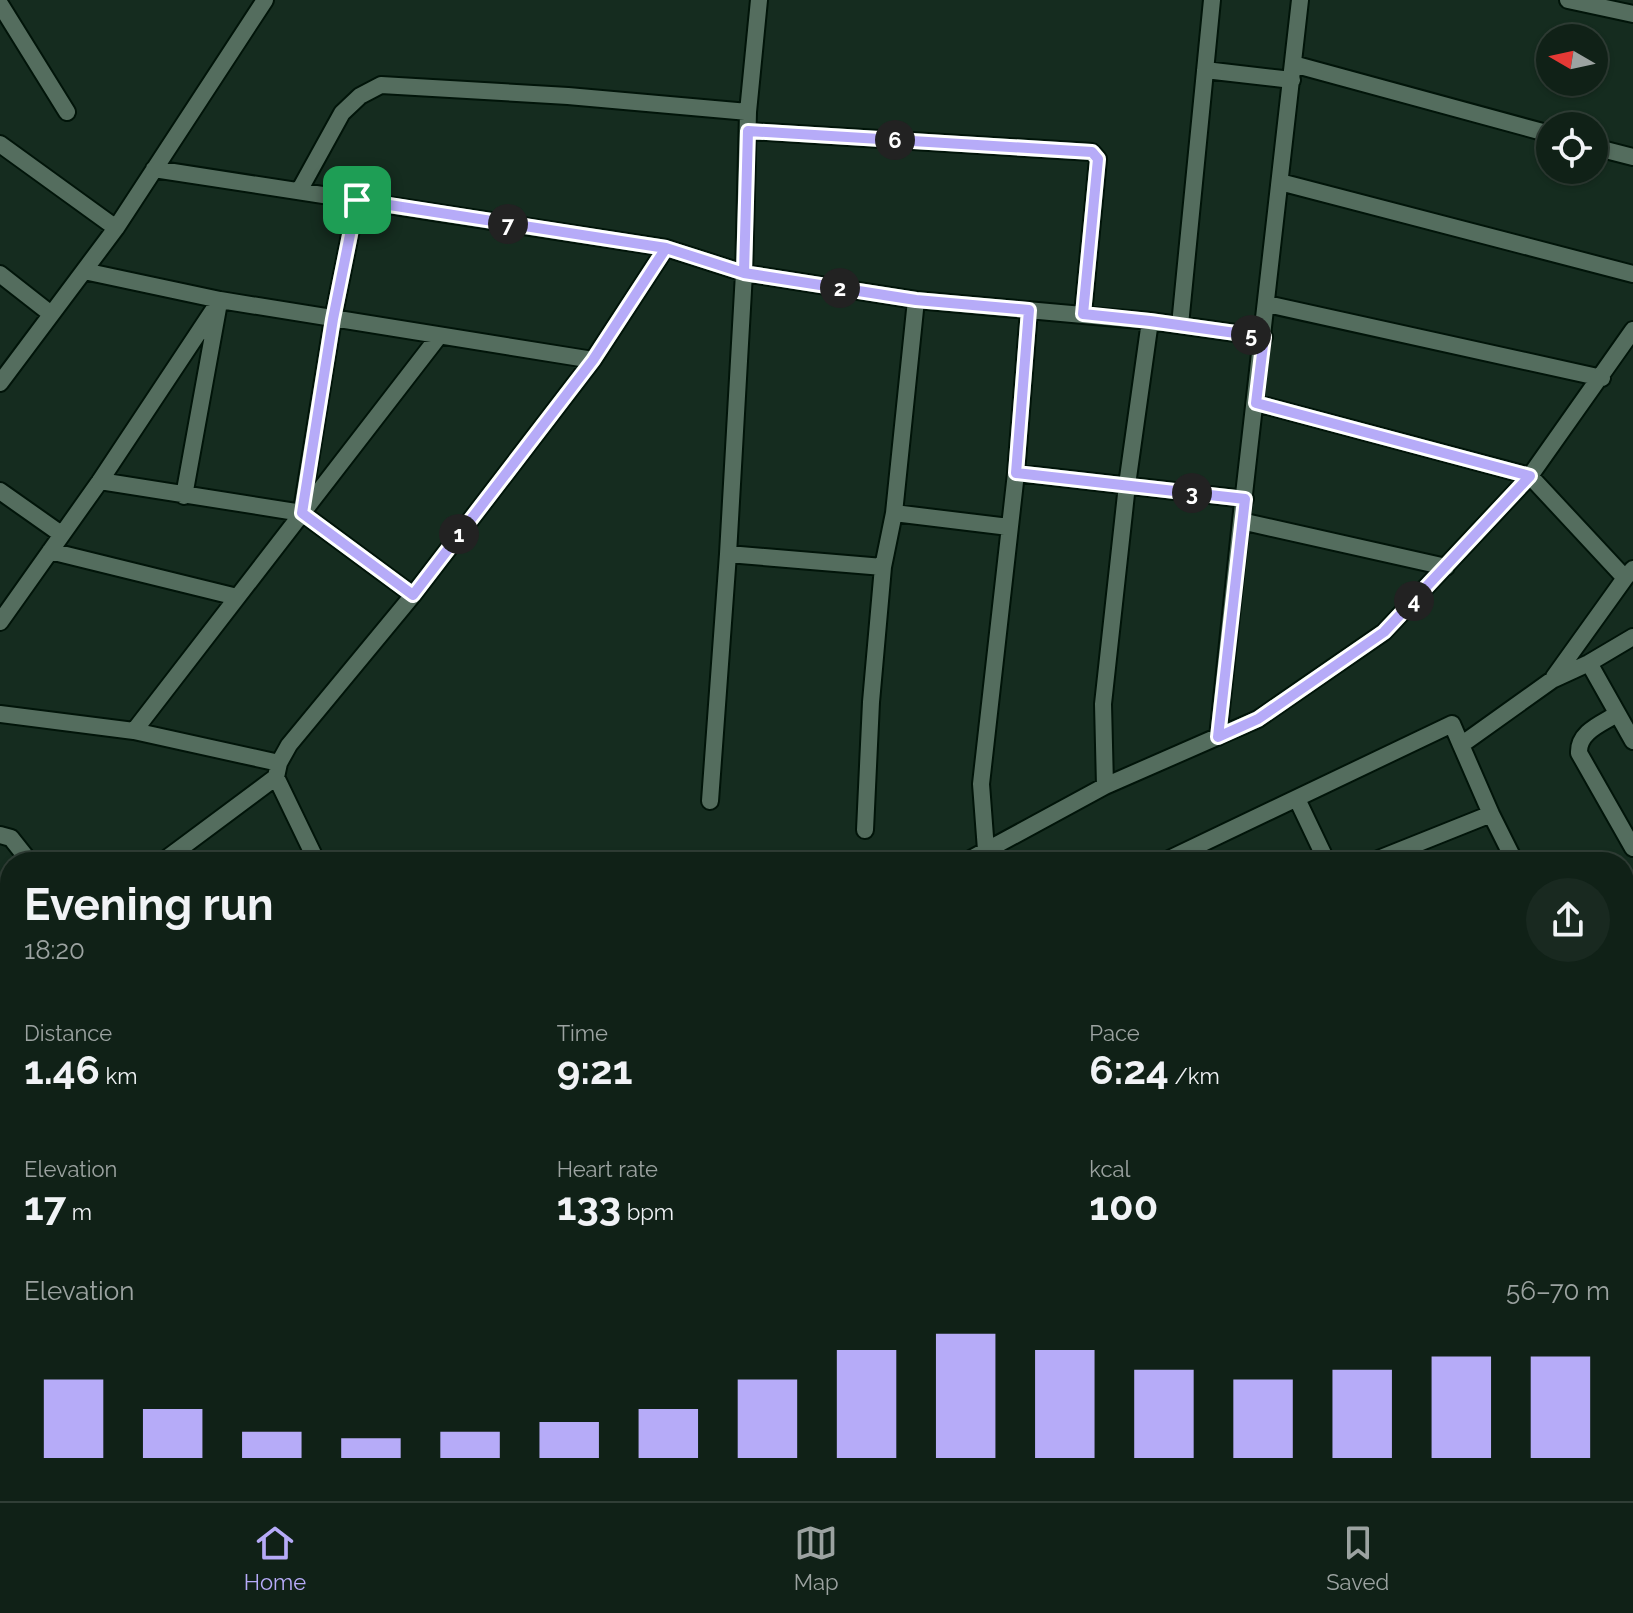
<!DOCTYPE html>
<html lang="en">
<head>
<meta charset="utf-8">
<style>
	body { margin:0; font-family:Raleway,sans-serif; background:#192920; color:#f1f3f6; height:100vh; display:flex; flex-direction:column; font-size:30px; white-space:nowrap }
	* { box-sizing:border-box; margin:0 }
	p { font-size:26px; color:#9ca3a1 }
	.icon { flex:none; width:44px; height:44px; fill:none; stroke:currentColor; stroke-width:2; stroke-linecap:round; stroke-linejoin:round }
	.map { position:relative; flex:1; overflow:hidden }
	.side { position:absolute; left:0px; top:852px; width:1634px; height:650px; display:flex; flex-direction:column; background:#102117; border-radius:32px 32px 0 0; box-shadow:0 2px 6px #0004,0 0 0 2px #303e36 }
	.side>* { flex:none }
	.needle { width:52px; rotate:279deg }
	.controls { position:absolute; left:1536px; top:24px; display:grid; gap:16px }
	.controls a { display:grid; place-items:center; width:72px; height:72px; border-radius:50%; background:#102117; box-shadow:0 2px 6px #0004,0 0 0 2px #303e36; font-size:40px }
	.pin { position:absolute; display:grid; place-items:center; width:68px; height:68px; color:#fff; margin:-34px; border-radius:16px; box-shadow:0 4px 12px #0006 }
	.km { position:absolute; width:40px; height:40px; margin:-20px; border-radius:50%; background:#222; color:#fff; font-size:22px; line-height:40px; text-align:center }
	.round { display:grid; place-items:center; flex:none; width:84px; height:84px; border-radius:42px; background:#192920 }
	.head { display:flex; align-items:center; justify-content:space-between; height:136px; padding:0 24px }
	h1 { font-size:44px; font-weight:700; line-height:60px }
	.metrics { display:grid; grid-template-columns:repeat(3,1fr); gap:12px; height:136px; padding:8px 24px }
	.metrics div { display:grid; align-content:center }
	.metrics b { font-size:40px; font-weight:700 }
	.metrics small { font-size:22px; font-weight:400 }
	.metrics p { font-size:22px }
	.chart { height:224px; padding:16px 24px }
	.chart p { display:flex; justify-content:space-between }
	.chart svg { width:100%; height:144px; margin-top:8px; stroke:#b6abf8; stroke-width:6 }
	.menu { display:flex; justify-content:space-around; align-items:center; height:112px; border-top:2px solid #303e36; background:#102117; font-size:22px; color:#9ca3a1 }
	.menu a { display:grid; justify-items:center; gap:4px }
	.menu .selected { color:#b6abf8 }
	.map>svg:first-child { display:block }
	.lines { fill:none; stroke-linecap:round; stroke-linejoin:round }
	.river { stroke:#51497a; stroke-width:32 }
	.street-casing { stroke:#011409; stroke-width:20 }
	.street { stroke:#546d5e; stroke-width:16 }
	.route-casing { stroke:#fff; stroke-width:16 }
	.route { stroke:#b6abf8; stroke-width:10 }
</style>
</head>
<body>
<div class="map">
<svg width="1633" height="1501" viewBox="0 0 1633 1501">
	<rect width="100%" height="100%" fill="#152c1f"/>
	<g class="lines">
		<!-- river -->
		<path class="river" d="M1624,1157l9,1
			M1232,1501v-9"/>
		<defs>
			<path id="street" d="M1300,0l-59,521 205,46
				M1568,0l65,14
				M0,4l67,108
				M1293,64l257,70
				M1205,70l87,10
				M748,131l344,21 6,7 -15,155
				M0,144l116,84
				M1594,147l39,10
				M154,169l512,79 78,25 172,27 234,21 114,16
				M1280,182l353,92
				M299,191l43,-78 18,-17 21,-11 187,11 180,16
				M84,271l136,29 373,60
				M0,274l51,40
				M1267,304l335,74
				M1180,325l32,-325
				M0,383l116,-155 149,-228
				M1256,403l274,73 95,102 8,-9
				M1016,473l229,26
				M100,481l202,32 111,82
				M0,491l61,43
				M184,496l34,-188
				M302,510l31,-191 24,-119
				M894,513l115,14
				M50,551l187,46
				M728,554l155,13
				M0,622l100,-141 120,-181
				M1589,663l44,78
				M1554,677l71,-99
				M0,714l134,17 145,32
				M1617,714c-16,10 -39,18 -38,39l54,95
				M134,731l305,-395
				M1218,737l23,-216
				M1105,786l-2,-82 24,-219 23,-164
				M1297,799l30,63
				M710,801l18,-247 16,-281 4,-161 11,-112
				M1491,814l24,48
				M865,830l6,-128 12,-135 11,-54 22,-213
				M0,835l11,3 19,24
				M986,850l-5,-66 35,-311 13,-163
				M162,862l114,-85
				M317,862l-41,-85 3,-14 10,-18 124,-150 180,-235 73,-112
				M965,862l140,-76 153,-67 126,-87 146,-156 103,-146
				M1163,862l289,-138 9,21 91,-65 37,-17 44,-26
				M1371,862l120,-48 -30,-69
				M1624,891l9,-2
				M1624,918l9,-2
				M0,1058l10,-2
				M1624,1079l9,-2
				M1624,1313l9,-7
				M0,1319l10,-7
				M1624,1354l9,2
				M0,1364l10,6
				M0,1403l10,-7
				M153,1492l10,9
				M323,1492l13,9
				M868,1492l5,9
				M1049,1492l5,9
				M208,1501l9,-9
				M575,1501l7,-9
				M613,1501l7,-9
				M1415,1501l9,-9
				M1538,1501l2,-9
				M1633,1501v-1"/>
		</defs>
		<!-- street casing -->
		<use href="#street" class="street-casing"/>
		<!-- street -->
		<use href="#street" class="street"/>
	</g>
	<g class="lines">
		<defs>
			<path id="route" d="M357,200l-24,119 -31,194 111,82 180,-235 73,-112 78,25 172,27 113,10 -13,163 229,26 -27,238 40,-18 126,-87 146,-156 -274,-73 8,-66 -114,-16 -67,-7 15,-155 -6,-7 -344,-21 -4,142 -78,-25 -309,-48"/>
		</defs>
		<!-- route casing -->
		<use href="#route" class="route-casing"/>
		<!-- route -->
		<use href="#route" class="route"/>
	</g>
</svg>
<div class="controls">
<a><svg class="needle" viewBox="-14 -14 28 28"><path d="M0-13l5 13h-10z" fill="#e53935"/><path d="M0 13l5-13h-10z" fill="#9ca3a1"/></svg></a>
<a><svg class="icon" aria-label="locate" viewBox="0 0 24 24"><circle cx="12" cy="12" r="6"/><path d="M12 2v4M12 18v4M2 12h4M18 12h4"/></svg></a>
</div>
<div class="pin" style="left:357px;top:200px;background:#1e9e55"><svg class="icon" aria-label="arrive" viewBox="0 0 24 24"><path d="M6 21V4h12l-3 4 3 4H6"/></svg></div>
<b class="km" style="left:459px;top:534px">1</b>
<b class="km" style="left:840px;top:288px">2</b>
<b class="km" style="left:1192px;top:493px">3</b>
<b class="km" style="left:1414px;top:601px">4</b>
<b class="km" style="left:1251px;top:335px">5</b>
<b class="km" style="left:895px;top:140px">6</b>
<b class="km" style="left:508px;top:224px">7</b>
<section class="side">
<div class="head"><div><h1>Evening run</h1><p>18:20</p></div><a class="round"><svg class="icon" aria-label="share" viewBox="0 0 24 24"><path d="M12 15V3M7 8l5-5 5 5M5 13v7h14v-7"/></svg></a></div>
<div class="metrics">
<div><p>Distance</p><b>1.46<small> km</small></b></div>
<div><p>Time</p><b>9:21</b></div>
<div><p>Pace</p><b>6:24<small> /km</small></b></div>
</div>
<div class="metrics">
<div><p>Elevation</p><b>17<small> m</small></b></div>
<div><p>Heart rate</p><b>133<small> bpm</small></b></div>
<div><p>kcal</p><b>100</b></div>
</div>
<div class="chart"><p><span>Elevation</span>56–70 m</p>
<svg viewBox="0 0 160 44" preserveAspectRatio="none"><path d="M5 44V20M15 44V29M25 44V36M35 44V38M45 44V36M55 44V33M65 44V29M75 44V20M85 44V11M95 44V6M105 44V11M115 44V17M125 44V20M135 44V17M145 44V13M155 44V13"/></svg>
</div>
</section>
</div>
<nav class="menu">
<a class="selected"><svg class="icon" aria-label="home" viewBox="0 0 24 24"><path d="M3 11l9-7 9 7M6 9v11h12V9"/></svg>Home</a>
<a><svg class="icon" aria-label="map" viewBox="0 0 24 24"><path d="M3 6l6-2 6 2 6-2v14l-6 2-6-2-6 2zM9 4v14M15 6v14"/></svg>Map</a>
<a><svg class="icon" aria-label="saved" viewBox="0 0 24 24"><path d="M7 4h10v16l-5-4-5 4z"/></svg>Saved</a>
</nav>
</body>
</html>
